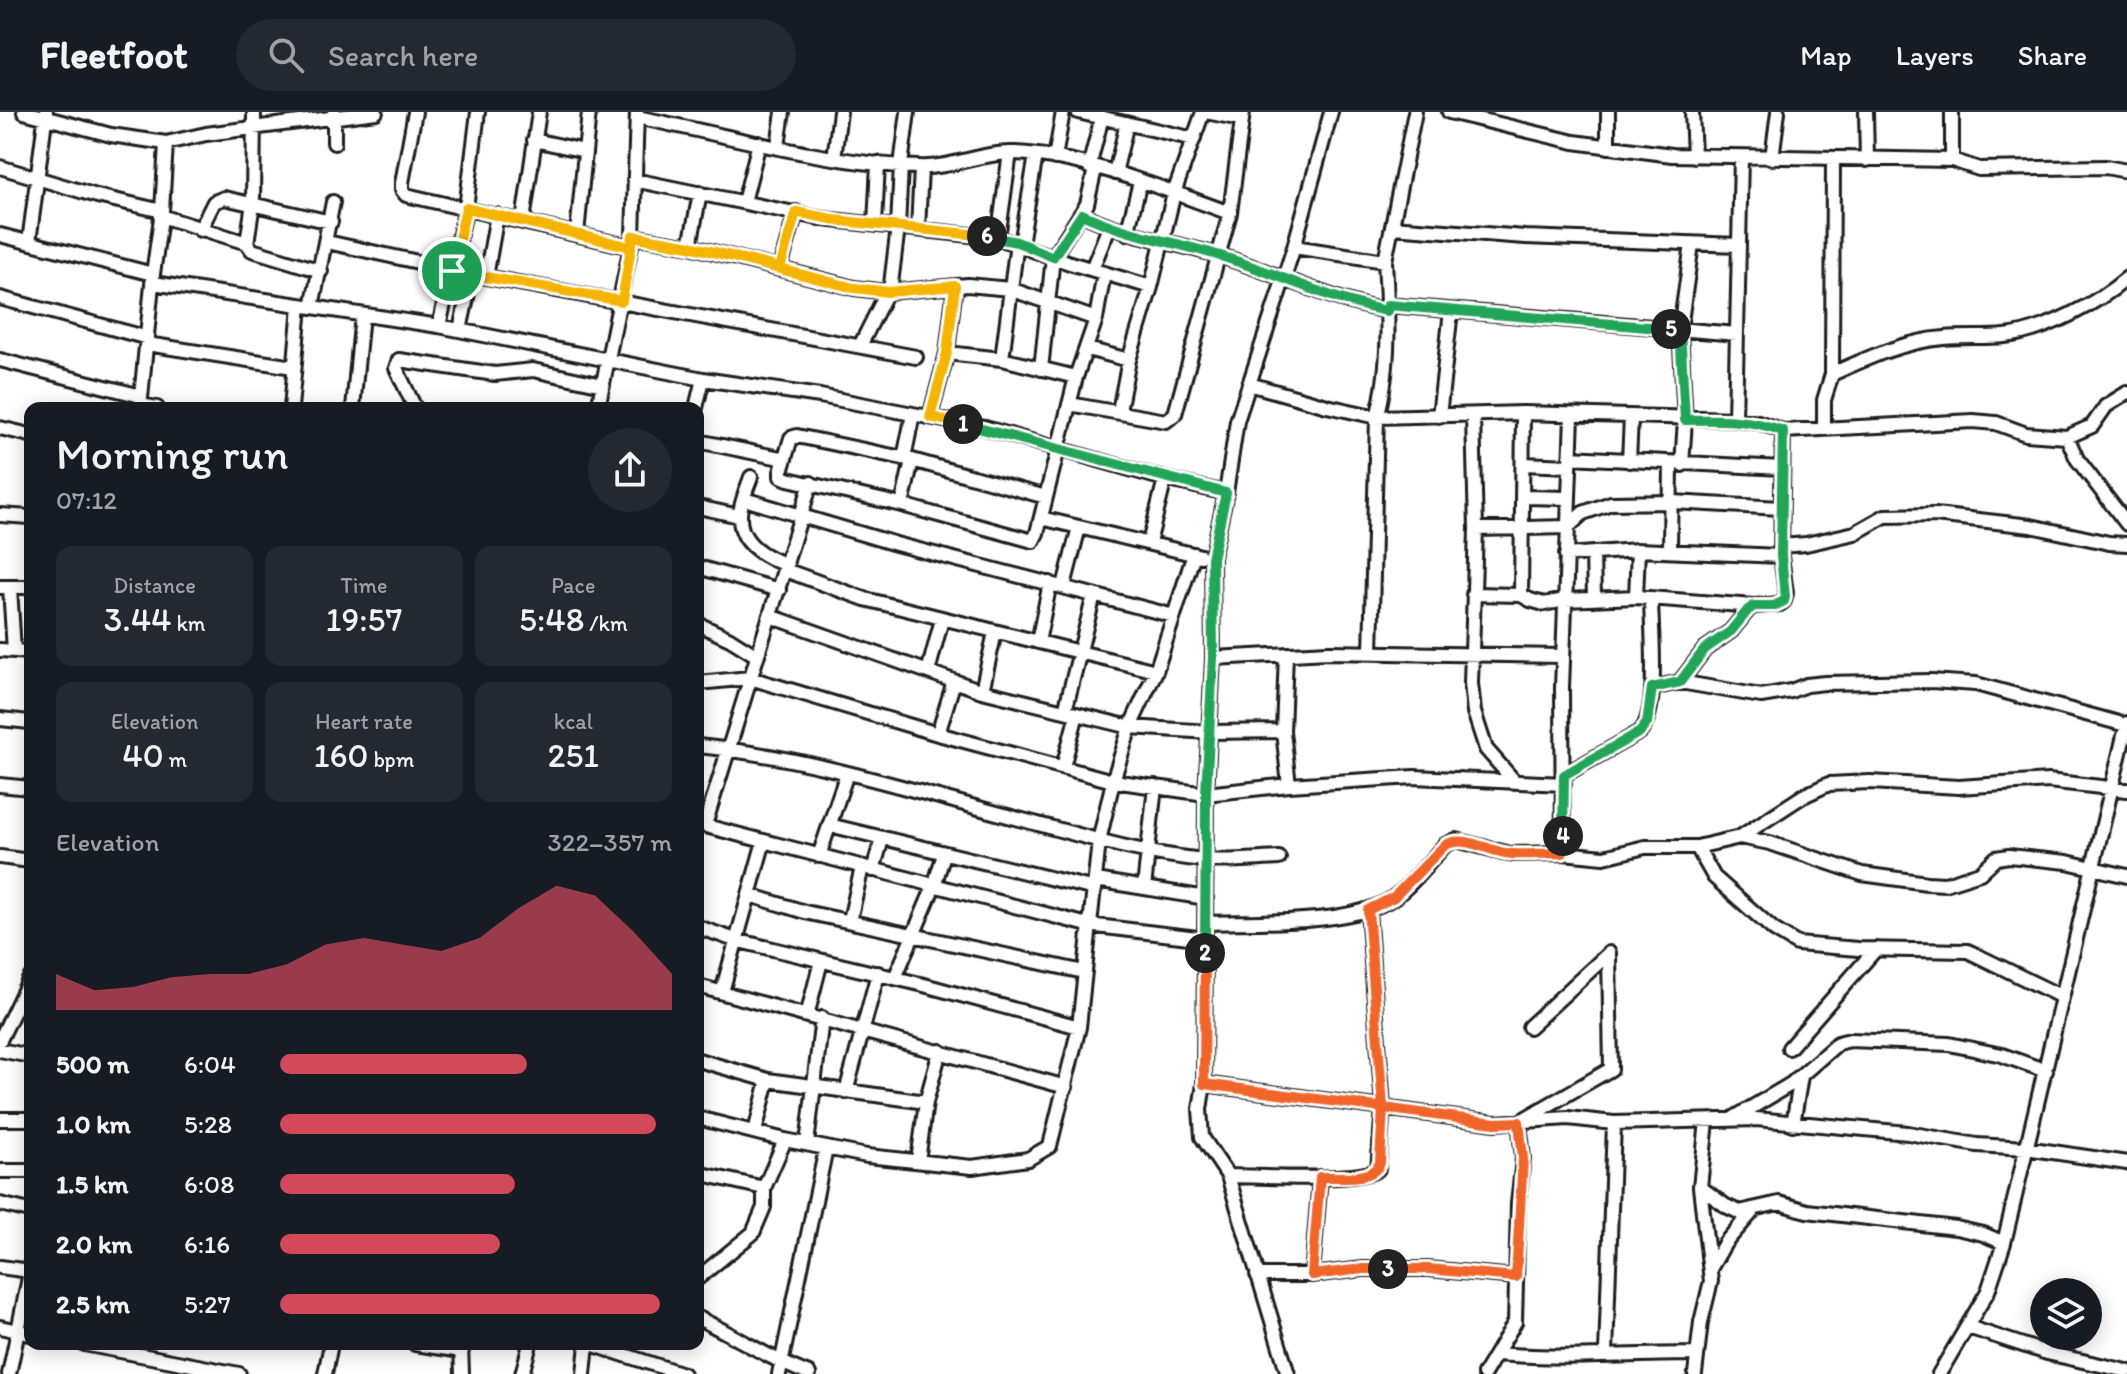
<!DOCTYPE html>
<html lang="en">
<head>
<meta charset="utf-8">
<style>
	body { margin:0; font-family:Itim,sans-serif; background:#242831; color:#f1f3f6; height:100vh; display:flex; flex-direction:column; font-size:30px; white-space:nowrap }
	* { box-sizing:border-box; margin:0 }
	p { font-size:26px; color:#9ea1a6 }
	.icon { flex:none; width:44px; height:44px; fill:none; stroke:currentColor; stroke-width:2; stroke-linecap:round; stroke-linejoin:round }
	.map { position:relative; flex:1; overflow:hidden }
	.drawer { position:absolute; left:24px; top:290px; width:680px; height:948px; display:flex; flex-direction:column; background:#171b24; border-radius:16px; box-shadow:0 4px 20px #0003 }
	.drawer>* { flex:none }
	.fabs { position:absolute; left:2030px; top:1166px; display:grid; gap:16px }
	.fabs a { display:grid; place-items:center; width:72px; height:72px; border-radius:50%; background:#171b24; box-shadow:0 4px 20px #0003; font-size:40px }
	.pin { position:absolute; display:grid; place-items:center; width:68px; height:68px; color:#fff; margin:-34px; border:4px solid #fff; border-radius:50%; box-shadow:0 2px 8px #0007 }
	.km { position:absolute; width:40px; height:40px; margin:-20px; border-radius:50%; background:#222; color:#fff; font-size:22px; line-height:40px; text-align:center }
	.round { display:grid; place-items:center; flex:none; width:84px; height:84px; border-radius:42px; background:#242831 }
	.summary { display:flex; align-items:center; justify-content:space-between; height:136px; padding:0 32px }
	h1 { font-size:44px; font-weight:600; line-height:60px }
	.metrics { display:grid; grid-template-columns:repeat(3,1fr); gap:12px; height:136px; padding:8px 32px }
	.metrics div { display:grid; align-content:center; border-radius:16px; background:#242831; text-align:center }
	.metrics b { font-size:34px; font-weight:600 }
	.metrics small { font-size:22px; font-weight:400 }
	.metrics p { font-size:22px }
	.chart { height:224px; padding:16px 32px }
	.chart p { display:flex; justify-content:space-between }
	.chart svg { width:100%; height:144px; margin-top:8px; fill:#d1495b; opacity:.7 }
	ul { padding:0 32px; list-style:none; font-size:26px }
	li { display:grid; grid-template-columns:128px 96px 1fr; align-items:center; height:60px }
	li i { height:20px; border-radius:10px; background:#d1495b }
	header { display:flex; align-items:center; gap:48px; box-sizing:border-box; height:112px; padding:0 40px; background:#171b24; border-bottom:2px solid #363941 }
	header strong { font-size:38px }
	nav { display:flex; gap:44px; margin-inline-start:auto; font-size:28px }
	.search { width:560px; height:72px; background:#242831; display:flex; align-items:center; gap:20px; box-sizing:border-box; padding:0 28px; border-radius:44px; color:#9ea1a6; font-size:30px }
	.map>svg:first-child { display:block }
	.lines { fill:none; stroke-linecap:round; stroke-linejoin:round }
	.minor-casing { stroke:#1c1c1c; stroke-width:18 }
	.minor { stroke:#fff; stroke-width:12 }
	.split-1-casing { stroke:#fff; stroke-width:16 }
	.split-2-casing { stroke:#fff; stroke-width:16 }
	.split-3-casing { stroke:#fff; stroke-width:16 }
	.split-4-casing { stroke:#fff; stroke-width:16 }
	.split-5-casing { stroke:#fff; stroke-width:16 }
	.split-6-casing { stroke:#fff; stroke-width:16 }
	.split-7-casing { stroke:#fff; stroke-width:16 }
	.split-1 { stroke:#f5b400; stroke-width:10 }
	.split-2 { stroke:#22a559; stroke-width:10 }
	.split-3 { stroke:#f0652b; stroke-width:10 }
	.split-4 { stroke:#f0652b; stroke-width:10 }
	.split-5 { stroke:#22a559; stroke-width:10 }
	.split-6 { stroke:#22a559; stroke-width:10 }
	.split-7 { stroke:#f5b400; stroke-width:10 }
</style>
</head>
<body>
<header>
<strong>Fleetfoot</strong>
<div class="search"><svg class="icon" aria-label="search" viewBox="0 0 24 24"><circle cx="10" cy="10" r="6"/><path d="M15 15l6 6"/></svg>Search here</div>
<nav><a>Map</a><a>Layers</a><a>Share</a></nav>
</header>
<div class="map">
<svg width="2127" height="1262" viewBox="0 0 2127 1262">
	<rect width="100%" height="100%" fill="#fff"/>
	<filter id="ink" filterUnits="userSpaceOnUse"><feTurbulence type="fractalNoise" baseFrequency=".0125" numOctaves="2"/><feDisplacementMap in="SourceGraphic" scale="16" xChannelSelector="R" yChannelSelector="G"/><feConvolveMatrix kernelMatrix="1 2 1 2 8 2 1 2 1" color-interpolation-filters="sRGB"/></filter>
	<g filter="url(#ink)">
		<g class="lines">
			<defs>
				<path id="minor" d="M24,0l87,23 55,8 40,-9 170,-22
					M415,0l-13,71v7l4,5 225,52
					M1078,0l116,27
					M1206,0l35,7
					M1449,0l125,30 98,13 280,5 27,9 127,-2 21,4
					M1692,0l2,44
					M1866,0l1,48
					M637,5c92,19 187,46 281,50 32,2 64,-15 96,-14 69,2 151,37 216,60
					M534,28l51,11
					M334,31v-31
					M778,34l5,-34
					M1608,35v-35
					M834,46l6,-46
					M1055,46l8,-46
					M1772,46l6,-46
					M1952,48v-48
					M0,55l97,29 65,15
					M1089,55l13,-50
					M1115,61l12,-50
					M634,68l189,39 175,19 72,25 81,24
					M744,90l15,-59
					M1082,102c44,21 89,28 135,41 58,17 111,45 170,56
					M161,104l86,27 5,7 69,21
					M523,109l16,-109
					M875,113l3,-62
					M1392,115l133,10 214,8
					M918,117l3,-61
					M200,118l14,-28 10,-4 107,24
					M1127,121l13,-51
					M577,122l12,-122
					M0,123l153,39
					M633,124l57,10 164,42 34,4 80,-7 42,4 86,30
					M998,126l12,-85
					M29,130l17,-130
					M327,130l159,35 11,-62
					M247,131l6,-40 1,-91
					M1021,132l15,-89
					M690,134l10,-53
					M1294,135l91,14 30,-149
					M780,156l16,-56
					M1092,157l17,-42
					M486,165l430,80
					M153,171l286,43 264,53 117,17 165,32 180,51 61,14
					M0,186l148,40
					M1388,193l349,29
					M312,195l21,-105
					M439,214l27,-118 12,-96
					M460,218l12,-56
					M147,232l146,23
					M860,234l31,-62 7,-57 3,-62 7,-53
					M1087,237l42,11
					M947,241l8,-67
					M1002,247l15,-117
					M0,248l141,36
					M1041,257l12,-112 34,-53 8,-35
					M1832,262c35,-16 73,-33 112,-36 20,-2 41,0 61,-2 39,-4 93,-33 122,-58
					M1249,272l78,22 50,11 146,-4 212,6 23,3 25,9 190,-10 23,2 30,11 41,3 25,-11 14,-20 21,-13
					M1069,292l97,17 9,-7 55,-201 13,-101
					M141,293l16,3
					M140,296l13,-134 9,-63 4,-68
					M291,296l9,-103
					M353,296l9,-93
					M415,296l-19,-40 3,-8 96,14 38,-4 70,15
					M598,296l35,-172 4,-124
					M696,296l7,-29
					M1119,299l10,-51 22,-73 23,-94 29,-81
					M1439,304l12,-105
					M1473,304l3,113 -5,154 3,29 12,37 29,33
					M930,305l17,-64 55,6 74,18
					M1735,307l6,-262
					M0,316l30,7
					M1824,316v-28l8,-26 1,-215
					M2067,325l10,22 50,65
					M698,329l87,18
					M1570,345l212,11
					M904,346l9,-44
					M1629,349l2,-44
					M1523,352l47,2
					M1682,353l3,-45 -5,-91 12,-85
					M751,365c-4,12 -11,26 -11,39 -1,27 24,41 47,49
					M1046,385l-134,-37 -115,-24 -6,2 -10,34v4l7,3 114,26 131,36 4,-8 39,-156 20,-58 8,-46
					M1524,385l45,1
					M744,387l152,45 278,72
					M902,393l10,-45
					M698,395l41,9
					M0,403l30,2
					M1041,406l160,38
					M1476,417l92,-2 15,-14 28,-10 62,-1 107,6
					M1149,431l16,-64
					M1781,434l25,-2 49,-11 30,-17 50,-1 96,11 78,17 18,1
					M1670,439l1,-88
					M1593,441l1,46
					M1566,443l72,-5 143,6
					M698,455l81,23
					M785,458l80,29 291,72
					M1064,474l15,-59
					M0,475h30
					M10,475l4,64
					M1473,482l48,1 9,5 14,4 21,-4 71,-3 118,9 26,-2 4,-3 2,-8 -5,-37 2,-125
					M1521,483l2,-182
					M1636,485l2,-47
					M770,504l212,75 148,36 80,5 73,-1 3,-77
					M698,512l32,15 27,17
					M1038,530l12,-59
					M0,538l30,2
					M1371,540l6,-235c14,-49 11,-105 8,-156
					M1213,546l116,-6 234,4
					M928,560l14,-53
					M1680,570l81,14 30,-5 15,-6 19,-2 106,-2 45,3 150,41
					M698,571l52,-5 188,56 175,47 93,13 83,-9 125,-8 150,7
					M1652,576l28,-6 25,-33 26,-18 17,-21 6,-4
					M982,579l13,-59
					M1065,599l29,-116
					M0,607l30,3
					M1283,619l6,54
					M938,622l16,-53
					M698,634c115,11 228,49 340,78 55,15 110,31 167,36 24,2 50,-1 74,-2
					M1063,655l14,-53
					M1564,663l76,-43c20,-20 11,-105 11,-134
					M0,673l30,3
					M698,712l390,101 118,14
					M705,713l106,-342
					M829,713l266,64
					M1740,725l63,-41 26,-12 41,-2 89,5 89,-6 79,9
					M1697,735l17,30 60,53 23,14 61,5 110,2 94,46
					M1563,741l-1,-165 10,-273
					M819,744l28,-83
					M0,745l30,4
					M873,758l9,-31
					M1096,768l110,18
					M1144,776l11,-102
					M750,783l55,17 279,60
					M850,808l12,-53
					M1206,811c52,-2 144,3 187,-25 19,-13 36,-36 52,-53l11,-5 54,14 53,-1 41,4 41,-10h52l43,-10 30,6 92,31 65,9 18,1 16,-5 19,-6 16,-15 13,-2 58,6 60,14
					M698,815l37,13 189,45 155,42
					M895,866l39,-92 10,-32
					M698,874l368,101
					M722,880l42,-151
					M807,904l14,-55
					M1529,915l80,-74
					M0,928l30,-62
					M1789,936l87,-99
					M0,938l30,6
					M698,948l70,20 158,22 14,-51
					M1204,972l291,39 73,-5 46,5 142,-4 152,14 69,12 49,3 101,15
					M846,980l32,-119
					M698,1006l87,22 82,16 105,11 56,-8 22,-13 29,-119 20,-186 14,-60 17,-54 26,-56 38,-117
					M1734,1006l57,-34 47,-41 12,-3 99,4 53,11 44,16
					M0,1007h30
					M1793,1012l8,-48
					M755,1020l13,-52
					M807,1032l15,-126
					M918,1049l8,-59
					M0,1059h30
					M698,1061l66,15
					M1228,1064c27,0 133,7 150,-7l5,-62 -15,-197
					M1700,1075l26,19 13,6 40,-9 28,8 149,17 27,6 21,9
					M0,1092l30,7
					M0,1155l30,4
					M1710,1157l15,-26 28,-32
					M1257,1163h55l51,-6h65l88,8
					M1312,1163l8,-98
					M698,1166l55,-45 11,-26v-19l21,-48
					M698,1206c38,18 71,41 111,56
					M0,1215l30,7
					M1968,1215l79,26 80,18
					M84,1232l155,30
					M415,1232l47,7
					M591,1232l92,30
					M461,1233l1,29
					M1497,1242c68,6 133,0 200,0
					M1606,1242l8,-231
					M9,1262l21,-101
					M325,1262l6,-30
					M522,1262l8,-30
					M584,1262l3,-30
					M779,1262l47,-226
					M1288,1262l-60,-198 -26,-39 -2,-28 4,-25 2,-290 7,-136 -1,-100 14,-65 11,-72 57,-174 37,-135
					M1484,1262l31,-52 3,-118 5,-46 -4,-36 92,-53 -2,-116
					M1695,1262l6,-52 10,-41 -11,-94 7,-66
					M1939,1262l49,-83 16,-48 123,-520"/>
			</defs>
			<!-- minor casing -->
			<use href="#minor" class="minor-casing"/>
			<!-- minor -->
			<use href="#minor" class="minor"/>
		</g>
	</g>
	<g class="lines" filter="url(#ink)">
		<defs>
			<path id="split-1" d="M452,159l170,30 11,-65 57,10 164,42 34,4 67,-6 -8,67 -17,64 33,7"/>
			<path id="split-2" d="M963,312l263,69 -14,65 1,100 -7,136 -1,159"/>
			<path id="split-3" d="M1205,841l-1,131 291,39 24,-1 4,36 -7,119 -88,-8h-40"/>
			<path id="split-4" d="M1388,1157h-25l-51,6 8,-98c18,-1 52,5 60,-14l3,-56 -15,-197 26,-13 51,-52c23,-11 43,8 67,9 17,1 34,-1 51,-1v-17"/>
			<path id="split-5" d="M1563,724l1,-61 76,-43 7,-9 5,-35 28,-6 25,-33 26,-18 17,-21 6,-4h20l10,-5 1,-4 -4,-41 2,-125c-33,-12 -63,-12 -98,-11l-5,-91h-9"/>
			<path id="split-6" d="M987,124l30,6 36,15 29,-43c44,21 89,27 135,41 58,17 111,45 170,56l1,-6 283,24"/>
			<path id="split-7" d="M452,159l14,-63 165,39 2,-11 57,10 90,22 16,-56 46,9 145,15"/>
		</defs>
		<!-- split-1 casing -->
		<use href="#split-1" class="split-1-casing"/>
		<!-- split-2 casing -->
		<use href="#split-2" class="split-2-casing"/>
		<!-- split-3 casing -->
		<use href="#split-3" class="split-3-casing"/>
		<!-- split-4 casing -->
		<use href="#split-4" class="split-4-casing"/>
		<!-- split-5 casing -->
		<use href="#split-5" class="split-5-casing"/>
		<!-- split-6 casing -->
		<use href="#split-6" class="split-6-casing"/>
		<!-- split-7 casing -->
		<use href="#split-7" class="split-7-casing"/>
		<!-- split-1 -->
		<use href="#split-1" class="split-1"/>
		<!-- split-2 -->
		<use href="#split-2" class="split-2"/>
		<!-- split-3 -->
		<use href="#split-3" class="split-3"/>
		<!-- split-4 -->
		<use href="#split-4" class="split-4"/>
		<!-- split-5 -->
		<use href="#split-5" class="split-5"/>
		<!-- split-6 -->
		<use href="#split-6" class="split-6"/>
		<!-- split-7 -->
		<use href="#split-7" class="split-7"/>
	</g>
</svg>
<div class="fabs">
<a><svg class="icon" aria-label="layers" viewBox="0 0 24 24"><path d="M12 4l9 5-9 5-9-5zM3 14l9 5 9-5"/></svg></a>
</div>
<div class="pin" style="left:452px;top:159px;background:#1e9e55"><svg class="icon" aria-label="arrive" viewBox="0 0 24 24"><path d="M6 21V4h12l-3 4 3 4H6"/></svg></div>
<b class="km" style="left:963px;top:312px">1</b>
<b class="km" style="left:1205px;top:841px">2</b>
<b class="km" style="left:1388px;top:1157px">3</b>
<b class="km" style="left:1563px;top:724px">4</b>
<b class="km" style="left:1671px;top:217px">5</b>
<b class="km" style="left:987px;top:124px">6</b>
<section class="drawer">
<div class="summary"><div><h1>Morning run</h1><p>07:12</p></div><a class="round"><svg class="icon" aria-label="share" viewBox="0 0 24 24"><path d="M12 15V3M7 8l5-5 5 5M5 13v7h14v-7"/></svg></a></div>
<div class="metrics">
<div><p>Distance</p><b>3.44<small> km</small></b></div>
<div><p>Time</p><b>19:57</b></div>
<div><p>Pace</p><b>5:48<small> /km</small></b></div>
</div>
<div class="metrics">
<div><p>Elevation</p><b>40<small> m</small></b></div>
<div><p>Heart rate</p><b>160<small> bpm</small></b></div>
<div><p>kcal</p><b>251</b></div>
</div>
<div class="chart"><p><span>Elevation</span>322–357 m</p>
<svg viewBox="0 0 160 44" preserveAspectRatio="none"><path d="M0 44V33L10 38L20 37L30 34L40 33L50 33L60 30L70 24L80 22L90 24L100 26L110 22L120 13L130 6L140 9L150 20L160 33V44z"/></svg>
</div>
<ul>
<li><b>500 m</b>6:04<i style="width:63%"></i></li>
<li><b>1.0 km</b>5:28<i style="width:96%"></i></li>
<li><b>1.5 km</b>6:08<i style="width:60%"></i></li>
<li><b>2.0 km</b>6:16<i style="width:56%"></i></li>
<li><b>2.5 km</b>5:27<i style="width:97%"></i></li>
</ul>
</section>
</div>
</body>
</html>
